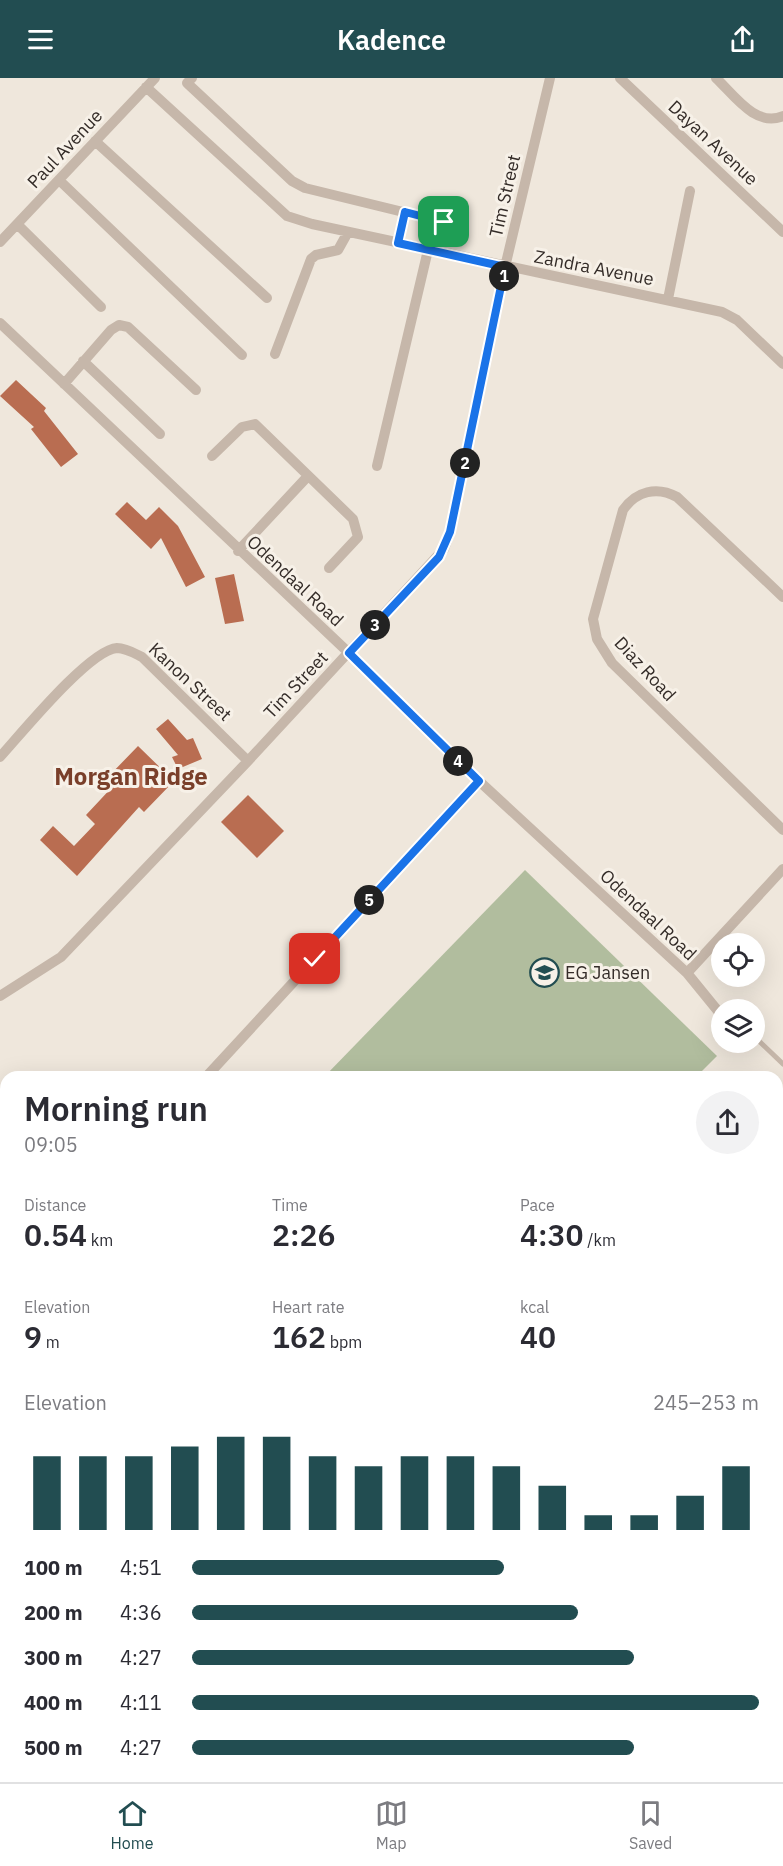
<!DOCTYPE html>
<html lang="en">
<head>
<meta charset="utf-8">
<style>
	body { margin:0; font-family:"IBM Plex Sans",sans-serif; background:#f2f2f3; color:#2b2b33; height:100vh; display:flex; flex-direction:column; font-size:22px; white-space:nowrap }
	* { box-sizing:border-box; margin:0 }
	p { font-size:20px; color:#7c7c81 }
	.icon { flex:none; width:33px; height:33px; fill:none; stroke:currentColor; stroke-width:2; stroke-linecap:round; stroke-linejoin:round }
	.map { position:relative; flex:1; overflow:hidden }
	.panel { position:absolute; left:0px; top:993px; width:783px; height:711px; display:flex; flex-direction:column; background:#fff; border-radius:18px 18px 0 0; box-shadow:0 6px 24px #0002 }
	.panel>* { flex:none }
	.controls { position:absolute; left:711px; top:855px; display:grid; gap:12px }
	.controls a { display:grid; place-items:center; width:54px; height:54px; border-radius:50%; background:#fff; box-shadow:0 6px 24px #0002; font-size:30px }
	.pin { position:absolute; display:grid; place-items:center; width:51px; height:51px; color:#fff; margin:-26px; border-radius:12px; box-shadow:0 3px 9px #0006 }
	.km { position:absolute; width:30px; height:30px; margin:-15px; border-radius:50%; background:#222; color:#fff; font-size:16px; line-height:30px; text-align:center }
	.round { display:grid; place-items:center; flex:none; width:63px; height:63px; border-radius:32px; background:#f2f2f3 }
	.head { display:flex; align-items:center; justify-content:space-between; height:102px; padding:0 24px }
	h1 { font-size:33px; font-weight:600; line-height:45px }
	.stats { display:grid; grid-template-columns:repeat(3,1fr); gap:9px; height:102px; padding:6px 24px }
	.stats div { display:grid; align-content:center }
	.stats b { font-size:30px; font-weight:600 }
	.stats small { font-size:16px; font-weight:400 }
	.stats p { font-size:16px }
	.chart { height:168px; padding:12px 24px }
	.chart p { display:flex; justify-content:space-between }
	.chart svg { width:100%; height:108px; margin-top:6px; stroke:#224d51; stroke-width:6 }
	ul { padding:0 24px; list-style:none; font-size:20px }
	li { display:grid; grid-template-columns:96px 72px 1fr; align-items:center; height:45px }
	li i { height:15px; border-radius:8px; background:#224d51 }
	header { display:flex; justify-content:space-between; align-items:center; height:78px; padding:0 24px; background:#224d51; color:#fff; font-size:27px; font-weight:600 }
	.menu { display:flex; justify-content:space-around; align-items:center; height:84px; border-top:2px solid #e1e1e2; background:#fff; font-size:16px; color:#7c7c81 }
	.menu a { display:grid; justify-items:center; gap:3px }
	.menu .on { color:#224d51 }
	.map>svg:first-child { display:block }
	.green { fill:#b1bd9e }
	.building { fill:#b96d51 }
	.lines { fill:none; stroke-linecap:round; stroke-linejoin:round }
	.lane { stroke:#c6b7aa; stroke-width:5 }
	.street { stroke:#c6b7aa; stroke-width:10 }
	.primary { stroke:#74645b; stroke-width:15 }
	.route-casing { stroke:#fff; stroke-width:12 }
	.route { stroke:#1a73e8; stroke-width:8 }
	.labels { text-anchor:middle; stroke-width:6; stroke-linejoin:round; paint-order:stroke }
	.street-label { font-size:18px; fill:#342c28; stroke:#f7f1e8 }
	.poi-label { font-size:18px; fill:#342c28; stroke:#f7f1e8; text-anchor:start }
	.district-label { font-size:24px; font-weight:bold; fill:#7a3f2a; stroke:#f7f1e8 }
</style>
</head>
<body>
<header><svg class="icon" aria-label="menu" viewBox="0 0 24 24"><path d="M4 6h16M4 12h16M4 18h16"/></svg>Kadence<svg class="icon" aria-label="share" viewBox="0 0 24 24"><path d="M12 15V3M7 8l5-5 5 5M5 13v7h14v-7"/></svg></header>
<div class="map">
<svg width="783" height="1704" viewBox="0 0 783 1704">
	<rect width="100%" height="100%" fill="#efe7dc"/>
	<!-- green -->
	<path class="green" d="M525,792l192,186 -21,21h-372z"/>
	<!-- building -->
	<path class="building" d="M16,302l30,28 -2,3 34,43 -17,13 -30,-38 3,-2 -34,-31z
		M127,424l19,18 13,-13 19,19 27,51 -19,10 -25,-49 -10,11 -36,-35z
		M234,496l10,47 -19,3 -10,-46z
		M168,641l19,21 6,-2 9,21 -24,10 -6,-12 6,-2 -22,-26z
		M138,668l36,35 -30,31 -5,-5 -62,69 -37,-36 13,-14 21,20 21,-22 -9,-9 29,-31 -7,-7z
		M248,717l36,36 -27,27 -36,-36z"/>
	<g class="lines">
		<!-- lane -->
		<path class="lane" d="M760,964l23,22
			M777,1281l6,-3
			M777,1287l6,6
			M480,1704l4,-6"/>
		<!-- street -->
		<path class="street" d="M192,0l-5,5 105,98 13,7 139,34
			M620,0l163,154
			M716,0c18,17 40,50 67,38
			M146,9l141,129 25,8 410,88 15,8 46,44
			M95,63l172,157
			M59,102l183,175
			M17,146l84,83
			M0,164l155,-164
			M398,165l7,-31
			M668,221l22,-108
			M0,245l349,330 130,128 208,192 35,43
			M275,276l36,-95 5,-4 22,-5 10,-18
			M83,283l77,73
			M64,306l47,-54 8,-5 9,2 68,63
			M212,378l30,-29 13,-3 98,95 5,18 -29,31
			M377,388l51,-216
			M238,473l70,-75
			M783,519l-106,-100c-20,-11 -41,-6 -54,13l-30,109 4,20 15,24 171,167
			M0,679c21,-23 89,-107 117,-109 9,0 17,5 25,9l106,104
			M687,895l96,-104
			M0,918l61,-39 187,-196 196,-212 6,-16 55,-266 45,-189
			M206,999l273,-296
			M0,1113l6,7
			M0,1343l6,6
			M777,1540l6,5
			M0,1694l11,10
			M336,1698l6,6"/>
		<!-- primary -->
		<path class="primary" d="M777,1331l6,-7
			M777,1359l6,-6
			M422,1704l6,-6
			M445,1704l6,-6"/>
	</g>
	<g class="lines">
		<defs>
			<path id="route" d="M315,881l164,-178 -130,-128 90,-96 11,-25 55,-265 -107,-24 7,-31 39,10"/>
		</defs>
		<!-- route casing -->
		<use href="#route" class="route-casing"/>
		<!-- route -->
		<use href="#route" class="route"/>
	</g>
	<!-- icons -->
	<defs>
		<symbol id="school-ring" viewBox="-11 -11 22 22"><circle r="9.5" fill="#f7f1e8" stroke="#224d51" stroke-width="1.5"/><path d="M0-5L7-2L0 1L-7-2ZM-4 1L0 2.5L4 1V4Q0 6-4 4Z" fill="#224d51"/></symbol>
	</defs>
	<g fill-rule="evenodd">
		<use href="#school-ring" x="528" y="878" width="33" height="33"/>
	</g>
	<g class="labels">
		<!-- street labels -->
		<g class="street-label">
			<text transform="translate(713 65) rotate(43)" y="6">Dayan Avenue</text>
			<text transform="translate(65 71) rotate(-47)" y="6">Paul Avenue</text>
			<text transform="translate(505 118) rotate(-77)" y="6">Tim Street</text>
			<text transform="translate(594 190) rotate(11)" y="6">Zandra Avenue</text>
			<text transform="translate(295 503) rotate(43)" y="6">Odendaal Road</text>
			<text transform="translate(645 591) rotate(47)" y="6">Diaz Road</text>
			<text transform="translate(190 604) rotate(43)" y="6">Kanon Street</text>
			<text transform="translate(296 607) rotate(-47)" y="6">Tim Street</text>
			<text transform="translate(648 837) rotate(43)" y="6">Odendaal Road</text>
		</g>
		<!-- poi labels -->
		<g class="poi-label">
			<text x="565" y="901">EG Jansen</text>
		</g>
		<!-- district labels -->
		<g class="district-label">
			<text x="131" y="707">Morgan Ridge</text>
		</g>
	</g>
</svg>
<div class="controls">
<a><svg class="icon" aria-label="locate" viewBox="0 0 24 24"><circle cx="12" cy="12" r="6"/><path d="M12 2v4M12 18v4M2 12h4M18 12h4"/></svg></a>
<a><svg class="icon" aria-label="layers" viewBox="0 0 24 24"><path d="M12 4l9 5-9 5-9-5zM3 14l9 5 9-5"/></svg></a>
</div>
<div class="pin" style="left:444px;top:144px;background:#1e9e55"><svg class="icon" aria-label="arrive" viewBox="0 0 24 24"><path d="M6 21V4h12l-3 4 3 4H6"/></svg></div>
<div class="pin" style="left:315px;top:881px;background:#d93025"><svg class="icon" aria-label="check" viewBox="0 0 24 24"><path d="M5 12l5 5 9-10"/></svg></div>
<b class="km" style="left:504px;top:198px">1</b>
<b class="km" style="left:465px;top:385px">2</b>
<b class="km" style="left:375px;top:547px">3</b>
<b class="km" style="left:458px;top:683px">4</b>
<b class="km" style="left:369px;top:822px">5</b>
<section class="panel">
<div class="head"><div><h1>Morning run</h1><p>09:05</p></div><a class="round"><svg class="icon" aria-label="share" viewBox="0 0 24 24"><path d="M12 15V3M7 8l5-5 5 5M5 13v7h14v-7"/></svg></a></div>
<div class="stats">
<div><p>Distance</p><b>0.54<small> km</small></b></div>
<div><p>Time</p><b>2:26</b></div>
<div><p>Pace</p><b>4:30<small> /km</small></b></div>
</div>
<div class="stats">
<div><p>Elevation</p><b>9<small> m</small></b></div>
<div><p>Heart rate</p><b>162<small> bpm</small></b></div>
<div><p>kcal</p><b>40</b></div>
</div>
<div class="chart"><p><span>Elevation</span>245–253 m</p>
<svg viewBox="0 0 160 44" preserveAspectRatio="none"><path d="M5 44V14M15 44V14M25 44V14M35 44V10M45 44V6M55 44V6M65 44V14M75 44V18M85 44V14M95 44V14M105 44V18M115 44V26M125 44V38M135 44V38M145 44V30M155 44V18"/></svg>
</div>
<ul>
<li><b>100 m</b>4:51<i style="width:55%"></i></li>
<li><b>200 m</b>4:36<i style="width:68%"></i></li>
<li><b>300 m</b>4:27<i style="width:78%"></i></li>
<li><b>400 m</b>4:11<i style="width:100%"></i></li>
<li><b>500 m</b>4:27<i style="width:78%"></i></li>
</ul>
</section>
</div>
<nav class="menu">
<a class="on"><svg class="icon" aria-label="home" viewBox="0 0 24 24"><path d="M3 11l9-7 9 7M6 9v11h12V9"/></svg>Home</a>
<a><svg class="icon" aria-label="map" viewBox="0 0 24 24"><path d="M3 6l6-2 6 2 6-2v14l-6 2-6-2-6 2zM9 4v14M15 6v14"/></svg>Map</a>
<a><svg class="icon" aria-label="saved" viewBox="0 0 24 24"><path d="M7 4h10v16l-5-4-5 4z"/></svg>Saved</a>
</nav>
</body>
</html>
